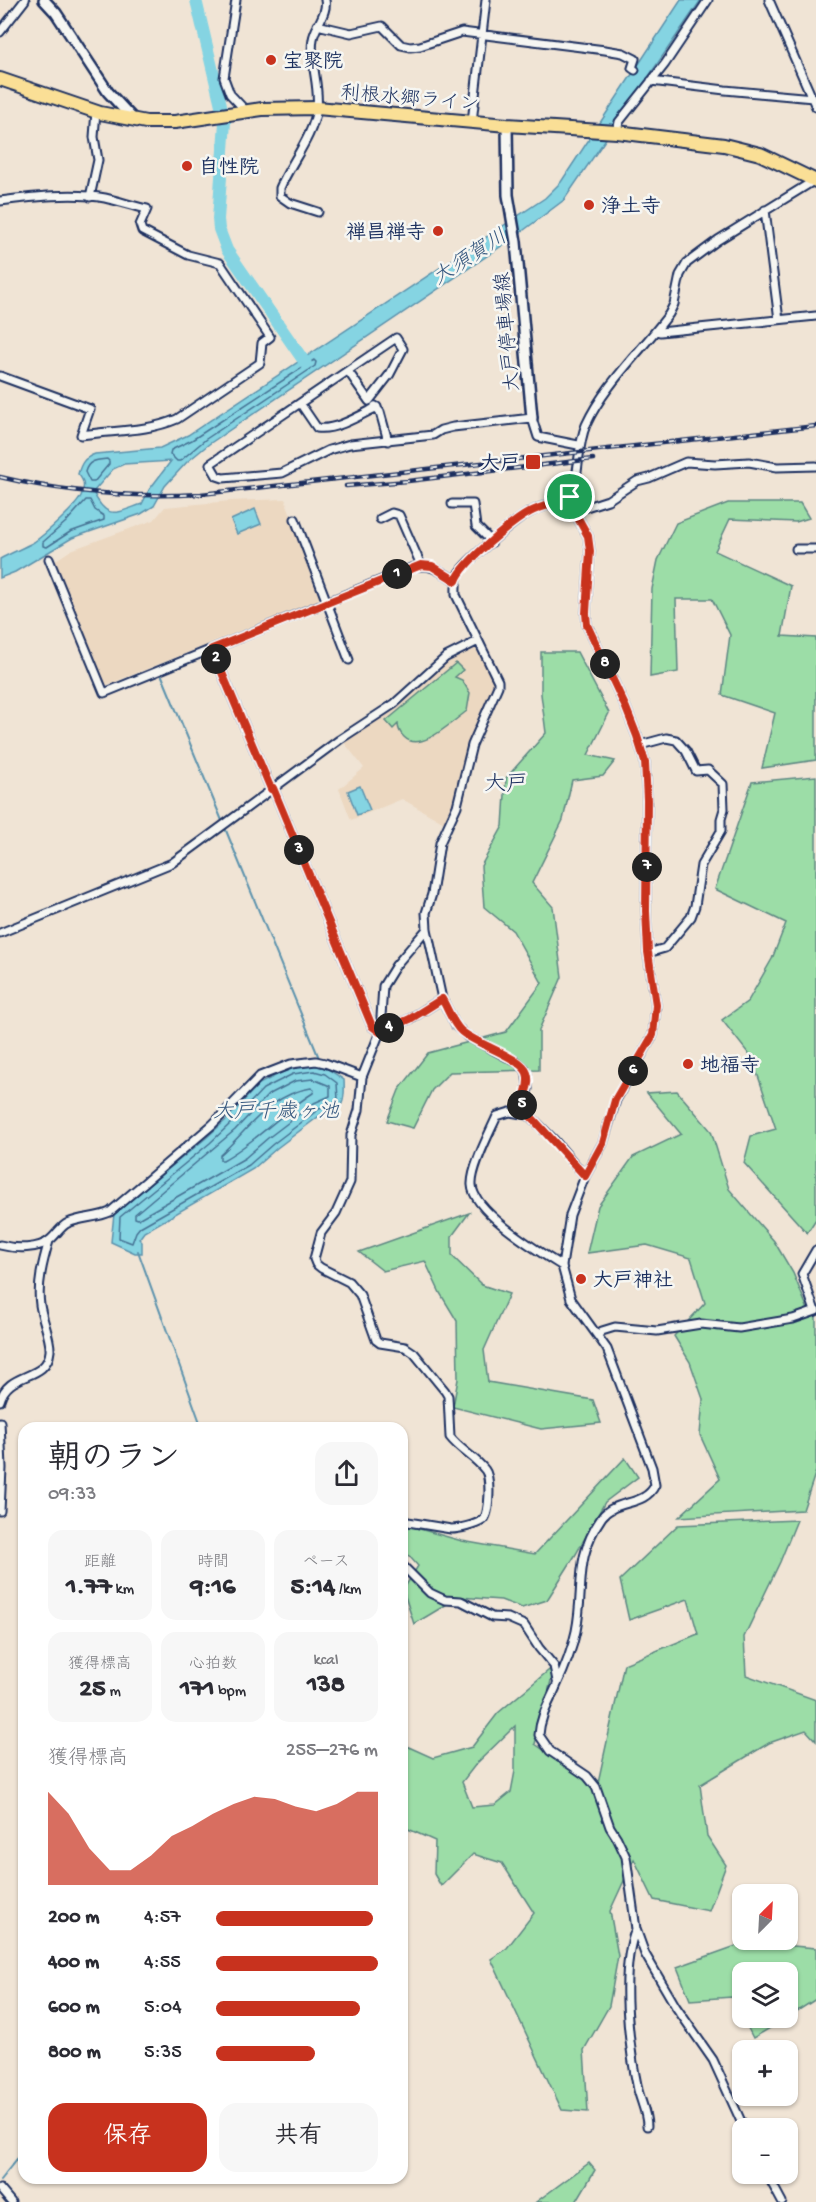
<!DOCTYPE html>
<html lang="ja">
<head>
<meta charset="utf-8">
<style>
	body { margin:0; font-family:"Gochi Hand","Klee One",sans-serif; background:#f7f7f7; color:#2b2b33; height:100vh; display:flex; flex-direction:column; font-size:22px; white-space:nowrap }
	* { box-sizing:border-box; margin:0 }
	p { font-size:20px; color:#7c7c81 }
	.icon { flex:none; width:33px; height:33px; fill:none; stroke:currentColor; stroke-width:2; stroke-linecap:round; stroke-linejoin:round }
	.map { position:relative; flex:1; overflow:hidden }
	.panel { position:absolute; left:18px; top:1422px; width:390px; height:762px; display:flex; flex-direction:column; background:#fff; border-radius:18px; box-shadow:0 2px 4px #0004 }
	.panel>* { flex:none }
	.needle { width:39px; rotate:24deg }
	.buttons { position:absolute; left:732px; top:1884px; display:grid; gap:12px }
	.buttons a { display:grid; place-items:center; width:66px; height:66px; border-radius:12px; background:#fff; box-shadow:0 2px 4px #0004; font-size:30px }
	.pin { position:absolute; display:grid; place-items:center; width:51px; height:51px; color:#fff; margin:-26px; border:3px solid #fff; border-radius:50%; box-shadow:0 2px 6px #0007 }
	.km { position:absolute; width:30px; height:30px; margin:-15px; border-radius:50%; background:#222; color:#fff; font-size:16px; line-height:30px; text-align:center }
	.round { display:grid; place-items:center; flex:none; width:63px; height:63px; border-radius:18px; background:#f7f7f7 }
	.overview { display:flex; align-items:center; justify-content:space-between; height:102px; padding:0 30px }
	h1 { font-size:33px; font-weight:700; line-height:45px }
	.figures { display:grid; grid-template-columns:repeat(3,1fr); gap:9px; height:102px; padding:6px 30px }
	.figures div { display:grid; align-content:center; border-radius:15px; background:#f7f7f7; text-align:center }
	.figures b { font-size:26px; font-weight:700 }
	.figures small { font-size:16px; font-weight:400 }
	.figures p { font-size:16px }
	.chart { height:168px; padding:12px 30px }
	.chart p { display:flex; justify-content:space-between }
	.chart svg { width:100%; height:108px; margin-top:6px; fill:#c8321e; opacity:.7 }
	.button { display:flex; gap:12px; margin-top:auto; padding:12px 30px }
	.button a { flex:1; height:69px; border-radius:18px; background:#c8321e; color:#fff; font-size:24px; font-weight:700; line-height:69px; text-align:center }
	.button a+a { background:#f7f7f7; color:#2b2b33 }
	ul { padding:0 30px; list-style:none; font-size:20px }
	li { display:grid; grid-template-columns:96px 72px 1fr; align-items:center; height:45px }
	li i { height:15px; border-radius:8px; background:#c8321e }
	.map>svg:first-child { display:block }
	.built { fill:#ecd8c1 }
	.green { fill:#9cdda7; stroke:#5c8682; stroke-width:1.5; fill-rule:evenodd }
	.water { fill:#85d4e2; stroke:#5b92ad; stroke-width:1.5; fill-rule:evenodd }
	.lines { fill:none; stroke-linecap:round; stroke-linejoin:round }
	.shore { stroke:#457193; stroke-width:1.5 }
	.stream { stroke:#5b92ad; stroke-width:2 }
	.river { stroke:#85d4e2; stroke-width:12 }
	.street-casing { stroke:#1b2f5e; stroke-width:11 }
	.secondary-casing { stroke:#1b2f5e; stroke-width:14 }
	.highway-casing { stroke:#1b2f5e; stroke-width:16 }
	.street { stroke:#f6f6f2; stroke-width:7 }
	.secondary { stroke:#f6f6f2; stroke-width:9 }
	.highway { stroke:#fadf96; stroke-width:12 }
	.rail-casing { stroke:#1b2f5e; stroke-width:4.5 }
	.rail { stroke:#f6f6f2; stroke-width:2; stroke-dasharray:7; stroke-linecap:butt }
	.route-casing { stroke:#fff; stroke-width:12 }
	.route { stroke:#c8321e; stroke-width:8 }
	.poi-dot { fill:#c8321e; stroke:#f6f6f2; stroke-width:2 }
	.labels { text-anchor:middle; stroke-width:5; stroke-linejoin:round; paint-order:stroke }
	.poi-label { font-size:20px; font-weight:bold; fill:#1b2f5e; stroke:#f6f6f2; text-anchor:start }
	.street-label { font-size:20px; fill:#1b2f5e; stroke:#f6f6f2 }
	.water-label { font-size:21px; font-style:italic; fill:#36587f; stroke:#f6f6f2 }
	.quarter-label { font-size:22px; fill:#1b2f5e; stroke:#f6f6f2 }
</style>
</head>
<body>
<div class="map">
<svg width="816" height="2202" viewBox="0 0 816 2202">
	<rect width="100%" height="100%" fill="#f0e4d5"/>
	<filter id="ink" filterUnits="userSpaceOnUse"><feTurbulence type="fractalNoise" baseFrequency=".0167" numOctaves="2"/><feDisplacementMap in="SourceGraphic" scale="12" xChannelSelector="R" yChannelSelector="G"/><feConvolveMatrix kernelMatrix="1 2 1 2 8 2 1 2 1" color-interpolation-filters="sRGB"/></filter>
	<g filter="url(#ink)">
		<!-- built -->
		<path class="built" d="M285,499l36,96 -2,5 -215,86 -51,-124 18,-12 83,-30 11,-13 65,-6z
			M477,647l18,35 -27,66 -12,49 -10,27 -44,-25 -51,21 -12,-31 25,-21 -21,-27 55,-33 1,-4 49,-44z"/>
		<!-- green -->
		<path class="green" d="M728,503h72l9,15 -13,4 -66,-3 -15,32 76,35 -9,50 34,2v122l-54,8 13,-55 -53,-18 8,-60 -18,-36h-36l2,73 -28,5 2,-88 6,-29 18,-37z
			M541,652h36l32,61 -21,42 27,6 -12,15 -31,4 -9,40 -31,63 21,24 9,70 -23,53v40l-89,2 -18,18 -19,38 -26,-7 12,-31 29,-37 78,-21 36,-49 -29,-52 -29,-24 -3,-41 22,-40 3,-48 40,-45 -5,-39z
			M456,663l7,7 -8,7 7,3 8,13 -3,18c-15,10 -46,43 -63,26 -4,-4 -6,-8 -6,-13l-5,5 -7,-8z
			M816,776v443l-9,14 -63,-70 7,-27 25,-7 -24,-71 -30,-38 26,-19 24,-42 14,-36 -71,-34 37,-107z
			M677,1091l34,40 18,58 45,52 19,32 14,34 9,9v155l-13,39 -124,7 41,-38 -20,-44 3,-36 -13,-37 -16,-26 31,-33 -14,-45 -44,-13 -60,8 11,-47 35,-49 48,-23 -34,-41z
			M469,1213l-17,23v20l30,29 27,9 -25,56 4,32 105,18 8,23 -60,6 -88,-22 5,-28 -1,-58 -17,-28 -15,-32 -42,10 -24,-19z
			M625,1458l13,19 -33,25 -29,52 -29,46 -25,8 -21,-8 -42,-3 -45,27 -11,-34 15,-24 -16,-18v-24l60,17 73,13z
			M797,1520l-17,42 -36,75 2,38 70,25v41l-10,-11 -37,13 -69,42 7,51 19,29 -17,46 -55,-11 -20,-41 -24,52 8,45 -9,50 -25,44 4,62 -26,-2 -71,-151 16,-11 27,-35 -32,-50 -29,-9 -32,32 -7,-12 1,-33 -29,-13 -4,-4v-80l31,14 39,-11 26,-34 57,-48 -20,79 62,43 27,-123 74,-30 -10,-35 -59,21 -9,-40 58,-55zM515,1726v45l-4,21 -16,13 -23,2 -10,-25 14,-18z
			M747,1942l69,6v51l-28,18v-45h-46v46h45l-34,20 -21,-41 -42,3 -13,-33z
			M589,2163l6,7 -19,32h-40z"/>
		<!-- water -->
		<path class="water" d="M681,0h20l-137,200 -52,39 -303,205 -22,18 -22,24 -11,20 -13,8 -69,24 -57,34 -15,6v-19c11,-6 23,-11 34,-17 10,-7 42,-35 47,-46 4,-8 3,-16 -3,-22 3,-11 6,-16 17,-20l65,-6 28,-13 357,-237 16,-16zM171,461l-22,29 -7,14c-26,9 -35,17 -49,-12l20,-23 11,-5z
			M255,509l6,15 -24,10 -6,-14z
			M360,786l10,24 -13,5 -9,-24z
			M314,1065l14,4 16,11c1,19 1,32 -22,34l-45,34 -24,21 -109,63 -5,7 3,3v11h-7l-24,-11 3,-28 92,-76 20,-18 33,-36 32,-16z"/>
		<g class="lines">
			<!-- shore -->
			<path class="shore" d="M314,360l2,2 -1,4 -109,73 -26,22h-3l-7,-7 1,-4 21,-10z
				M107,459l2,2v3l-15,18h-4l-5,-10c3,-12 12,-12 22,-13z
				M86,500h4l5,10 9,6v4l-34,12 -23,15 -4,-1v-4l23,-20z
				M314,1071l11,3 12,9 1,17 -10,7 -9,2 -46,35 -24,21 -109,62 -4,5 -4,11 -13,-5 1,-21 90,-74 20,-19 33,-35 30,-15z
				M313,1079l17,7v10l-16,7 -46,35 -23,20 -107,61 -3,-1v-4l100,-84 33,-35 27,-14z
				M311,1088l3,2 -1,3c-32,20 -57,49 -90,67h-3v-5c29,-26 50,-61 91,-67z"/>
			<!-- stream -->
			<path class="stream" d="M162,676l61,147
				M225,828l94,230
				M138,1251l64,177
				M0,2180l24,-30"/>
			<!-- river -->
			<path class="river" d="M196,0l29,122 -7,97 1,10 8,21 79,114"/>
			<defs>
				<path id="street" d="M236,0l-12,78 6,16 16,17
					M769,0l47,107
					M317,25l34,8 31,-7 19,19 9,2 10,-1 42,-14 143,18 18,3 12,6 -3,9 3,2
					M0,32l25,-32
					M651,81l74,9 88,8
					M472,122l14,-122
					M617,132l2,-10 46,-58 43,-64
					M90,197l8,-37 -4,-23 2,-26
					M0,201c32,-4 73,-9 105,-3 14,3 28,8 42,11l-7,16 2,6 46,24 32,8 50,74 -8,6 -2,20 -83,56c-30,13 -63,11 -96,16l9,-26 -90,-33
					M765,210l14,110
					M318,212l-28,-9 -10,-7v-8c11,-26 33,-51 37,-80 3,-23 -8,-46 -4,-69 2,-13 15,-26 12,-39
					M657,330l3,2 156,-16
					M348,371l21,30 21,-27 13,-25 -7,-11c-62,42 -124,84 -186,126l7,12 6,2 59,-5 47,-23 21,-6 83,-9 8,-5 12,-3 79,-9 6,19 40,8
					M300,403l17,25c18,3 44,-13 60,-21
					M375,406l5,6 8,29
					M570,497l4,14 14,25 2,15 -4,62 1,12 39,83 11,28 8,26 2,38 -1,111 2,42 8,52 -3,30 -37,65 -13,43 -18,33 -15,39 -8,51 9,33 36,50 45,119 3,17c-10,22 -40,14 -53,32 -29,42 -17,70 -26,114 -4,19 -12,39 -20,56 -7,16 -16,30 -17,48l11,16 37,25 9,11 14,40 7,11 9,19 10,72 9,25 31,53 37,53 31,68
					M452,504h21l3,22 16,16
					M574,511l34,-11 29,-19 12,-3 37,-16 29,2 34,-2 28,5 39,-1
					M295,519l54,141
					M380,519l12,-6 7,2 22,50
					M796,549h20
					M49,559l55,134 307,-125c19,-6 29,3 45,13
					M212,649l59,140
					M640,745l26,-7 10,2 10,11 10,20 12,-1 15,14 1,25 -3,10v12l-20,34 -6,41 -4,11 -26,31 -17,5
					M273,788l99,238 8,6
					M0,933l172,-70 167,-123 55,-36 52,-47 32,-16
					M380,1032l30,-13 32,-20
					M528,1115l-18,-3 -13,4c-7,16 -26,52 -25,69 1,27 68,67 90,81
					M585,1176l-30,-35 -32,-32 -1,-5 6,-15 -1,-15 -2,-5 -8,-7 -50,-26 -11,-10 -14,-27 -15,-70 -1,-16 6,-19 8,-51 17,-37 15,-61 26,-59v-5l-42,-86c0,-8 -1,-15 3,-22 8,-13 58,-54 71,-61 13,-7 27,-9 40,-15 11,-23 6,-49 16,-72 18,-40 57,-76 83,-111l5,-10 6,-29 7,-12 31,-23 97,-60
					M0,1245c15,4 39,5 51,-6 6,-5 10,-13 17,-16 13,-6 29,-5 42,-11l102,-87 48,-49 31,-12 25,-3 9,2 37,14
					M815,1311l-13,-37 14,-24
					M598,1335l4,-4 13,-4 42,4 44,-7 38,4 54,-9 23,-8
					M0,1401c8,-31 47,-19 50,-50 1,-12 -8,-32 -10,-46 -3,-21 3,-44 9,-64
					M0,1422l2,46 -2,43
					M402,1521l49,8c9,0 24,-4 32,-9 7,-5 8,-43 2,-50 -10,-13 -25,-20 -35,-33l-2,-41 -3,-5 -31,-38 -9,-6 -25,-4 -4,-3 -16,-45 -11,-13 -28,-14 -5,-4 -2,-5 7,-26 15,-20 14,-31 1,-47 8,-25 3,-33 18,-45 3,-46 13,-21 31,-36
					M402,1565l28,28 15,7 16,1 31,16 16,1 16,7 15,23 15,18 3,15
					M636,1929c-17,40 -7,118 2,161 3,12 9,23 9,36
					M767,2174l15,28
					M0,2189l11,13"/>
				<path id="secondary" d="M44,0l12,13 52,79 26,28
					M507,125l1,70 8,47 16,176"/>
				<path id="highway" d="M0,79l100,34 46,9h29l87,-13 55,-1 190,17 110,7 107,13 36,9 56,27"/>
			</defs>
			<!-- street casing -->
			<use href="#street" class="street-casing"/>
			<!-- secondary casing -->
			<use href="#secondary" class="secondary-casing"/>
			<!-- highway casing -->
			<use href="#highway" class="highway-casing"/>
			<!-- street -->
			<use href="#street" class="street"/>
			<!-- secondary -->
			<use href="#secondary" class="secondary"/>
			<!-- highway -->
			<use href="#highway" class="highway"/>
			<defs>
				<path id="rail" d="M0,477c67,16 132,21 201,17l615,-68
					M346,486l62,-5 185,-22"/>
			</defs>
			<!-- rail casing -->
			<use href="#rail" class="rail-casing"/>
			<!-- rail -->
			<use href="#rail" class="rail"/>
		</g>
	</g>
	<g class="lines" filter="url(#ink)">
		<defs>
			<path id="route" d="M570,497l4,14 14,25 2,15 -4,62 1,12 39,83 11,28 8,26 2,38 -1,111 2,41 8,53 -3,30 -38,65 -12,43 -18,33 -61,-67c-4,-11 8,-22 3,-36 -6,-16 -52,-29 -66,-42 -8,-7 -13,-22 -19,-32l-32,20 -30,13 -8,-6 -99,-238 -2,1 -59,-140 209,-84 11,1 24,15c6,-18 57,-60 74,-69 13,-7 27,-8 40,-15z"/>
		</defs>
		<!-- route casing -->
		<use href="#route" class="route-casing"/>
		<!-- route -->
		<use href="#route" class="route"/>
	</g>
	<!-- markers -->
	<g class="poi-dot">
		<circle cx="271" cy="60" r="6"/>
		<circle cx="187" cy="166" r="6"/>
		<circle cx="589" cy="205" r="6"/>
		<circle cx="438" cy="231" r="6"/>
		<rect x="525" y="454" width="16" height="16" rx="3"/>
		<circle cx="688" cy="1064" r="6"/>
		<circle cx="581" cy="1279" r="6"/>
	</g>
	<g class="labels">
		<!-- poi labels -->
		<g class="poi-label">
			<text x="283" y="67">宝聚院</text>
			<text x="199" y="173">自性院</text>
			<text x="601" y="212">浄土寺</text>
			<text x="426" y="238" text-anchor="end">禅昌禅寺</text>
			<text x="520" y="469" text-anchor="end">大戸</text>
			<text x="700" y="1071">地福寺</text>
			<text x="593" y="1286">大戸神社</text>
		</g>
		<!-- street labels -->
		<g class="street-label">
			<text transform="translate(410 97) rotate(5)" y="7">利根水郷ライン</text>
			<text transform="translate(506 332) rotate(-95)" y="7">大戸停車場線</text>
		</g>
		<!-- water labels -->
		<g class="water-label">
			<text transform="translate(469 256) rotate(-33)" y="7">大須賀川</text>
			<text x="276" y="1117">大戸千歳ヶ池</text>
		</g>
		<!-- quarter labels -->
		<g class="quarter-label">
			<text x="506" y="790">大戸</text>
		</g>
	</g>
</svg>
<div class="buttons">
<a><svg class="needle" viewBox="-14 -14 28 28"><path d="M0-13l5 13h-10z" fill="#e53935"/><path d="M0 13l5-13h-10z" fill="#7c7c81"/></svg></a>
<a><svg class="icon" aria-label="layers" viewBox="0 0 24 24"><path d="M12 4l9 5-9 5-9-5zM3 14l9 5 9-5"/></svg></a>
<a>+</a>
<a>−</a>
</div>
<div class="pin" style="left:570px;top:497px;background:#1e9e55"><svg class="icon" aria-label="arrive" viewBox="0 0 24 24"><path d="M6 21V4h12l-3 4 3 4H6"/></svg></div>
<b class="km" style="left:397px;top:574px">1</b>
<b class="km" style="left:216px;top:659px">2</b>
<b class="km" style="left:299px;top:850px">3</b>
<b class="km" style="left:389px;top:1028px">4</b>
<b class="km" style="left:522px;top:1105px">5</b>
<b class="km" style="left:633px;top:1071px">6</b>
<b class="km" style="left:647px;top:867px">7</b>
<b class="km" style="left:605px;top:664px">8</b>
<section class="panel">
<div class="overview"><div><h1>朝のラン</h1><p>09:33</p></div><a class="round"><svg class="icon" aria-label="share" viewBox="0 0 24 24"><path d="M12 15V3M7 8l5-5 5 5M5 13v7h14v-7"/></svg></a></div>
<div class="figures">
<div><p>距離</p><b>1.77<small> km</small></b></div>
<div><p>時間</p><b>9:16</b></div>
<div><p>ペース</p><b>5:14<small> /km</small></b></div>
</div>
<div class="figures">
<div><p>獲得標高</p><b>25<small> m</small></b></div>
<div><p>心拍数</p><b>171<small> bpm</small></b></div>
<div><p>kcal</p><b>138</b></div>
</div>
<div class="chart"><p><span>獲得標高</span>255–276 m</p>
<svg viewBox="0 0 160 44" preserveAspectRatio="none"><path d="M0 44V6L10 15L20 29L30 38L40 38L50 32L60 24L70 20L80 15L90 11L100 8L110 9L120 12L130 14L140 11L150 6L160 6V44z"/></svg>
</div>
<ul>
<li><b>200 m</b>4:57<i style="width:97%"></i></li>
<li><b>400 m</b>4:55<i style="width:100%"></i></li>
<li><b>600 m</b>5:04<i style="width:89%"></i></li>
<li><b>800 m</b>5:35<i style="width:61%"></i></li>
</ul>
<div class="button"><a>保存</a><a>共有</a></div>
</section>
</div>
</body>
</html>
